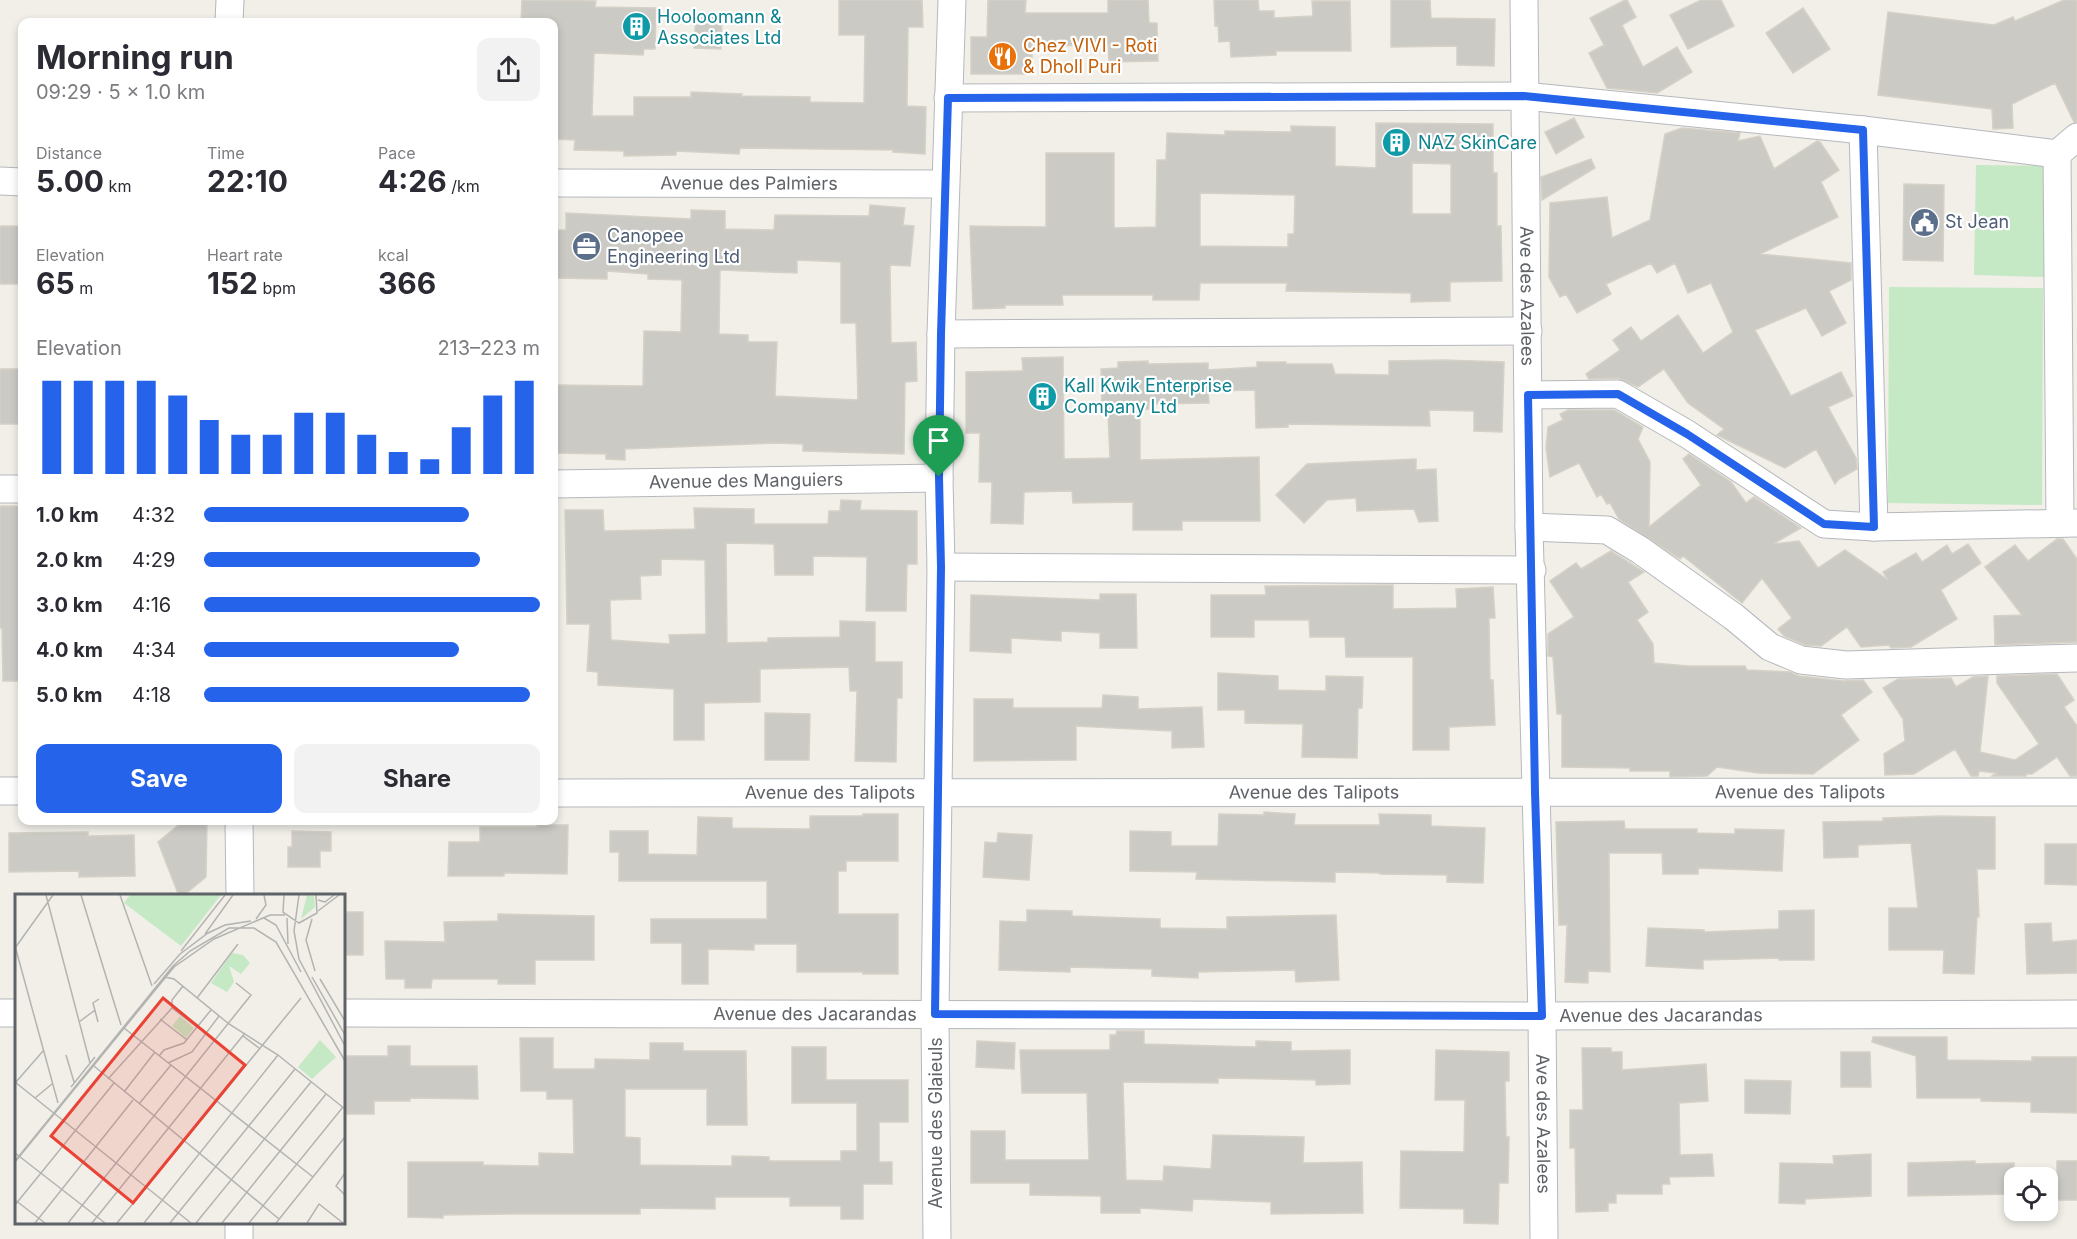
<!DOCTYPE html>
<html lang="en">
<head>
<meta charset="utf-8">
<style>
	body { margin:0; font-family:Inter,sans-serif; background:#f2f2f3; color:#2b2b33; height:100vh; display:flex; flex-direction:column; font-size:22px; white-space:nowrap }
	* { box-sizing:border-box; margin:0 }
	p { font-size:20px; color:#7c7c81 }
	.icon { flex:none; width:33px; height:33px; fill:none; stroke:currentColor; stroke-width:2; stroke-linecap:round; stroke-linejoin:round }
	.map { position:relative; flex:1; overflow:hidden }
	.panel { position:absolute; left:18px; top:18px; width:540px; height:807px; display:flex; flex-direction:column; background:#fff; border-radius:12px; box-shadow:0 3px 9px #0003 }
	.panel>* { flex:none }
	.tools { position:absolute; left:2004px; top:1167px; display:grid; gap:12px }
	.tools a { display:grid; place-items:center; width:54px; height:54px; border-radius:12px; background:#fff; box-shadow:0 3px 9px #0003; font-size:30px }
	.pin { position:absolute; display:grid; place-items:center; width:51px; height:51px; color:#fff; margin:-62px -26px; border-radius:50% 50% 50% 0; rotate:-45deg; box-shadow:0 0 6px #0007 }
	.pin .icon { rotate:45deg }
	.round { display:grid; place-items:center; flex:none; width:63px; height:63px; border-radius:12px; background:#f2f2f3 }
	.overview { display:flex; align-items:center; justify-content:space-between; height:102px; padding:0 18px }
	h1 { font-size:33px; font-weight:700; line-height:45px }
	.metrics { display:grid; grid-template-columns:repeat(3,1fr); gap:9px; height:102px; padding:6px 18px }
	.metrics div { display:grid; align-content:center }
	.metrics b { font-size:30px; font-weight:700 }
	.metrics small { font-size:16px; font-weight:400 }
	.metrics p { font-size:16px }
	.chart { height:168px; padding:12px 18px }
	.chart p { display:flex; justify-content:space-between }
	.chart svg { width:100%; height:108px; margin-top:6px; stroke:#2563eb; stroke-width:6 }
	.primary-button { display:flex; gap:12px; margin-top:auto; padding:12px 18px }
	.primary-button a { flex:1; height:69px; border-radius:12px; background:#2563eb; color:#fff; font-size:24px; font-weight:700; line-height:69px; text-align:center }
	.primary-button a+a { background:#f2f2f3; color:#2b2b33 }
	ul { padding:0 18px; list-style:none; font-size:20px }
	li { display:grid; grid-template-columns:96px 72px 1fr; align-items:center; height:45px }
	li i { height:15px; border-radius:8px; background:#2563eb }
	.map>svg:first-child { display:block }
	.green { fill:#c5e8c5 }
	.building { fill:#cccac5; stroke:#d6d1c6; stroke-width:1.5; fill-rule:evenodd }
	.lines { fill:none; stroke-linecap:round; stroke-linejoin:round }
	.street-casing { stroke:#b5b8bc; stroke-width:29 }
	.street { stroke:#fff; stroke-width:27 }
	.route-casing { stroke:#fff; stroke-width:12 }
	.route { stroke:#2563eb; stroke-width:8 }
	.labels { text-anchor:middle; stroke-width:4.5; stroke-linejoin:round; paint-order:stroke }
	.culture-label { font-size:18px; fill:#0d838f; stroke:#fff; text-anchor:start }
	.food-label { font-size:18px; fill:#c56008; stroke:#fff; text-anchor:start }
	.street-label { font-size:18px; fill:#5f6368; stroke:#fff }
	.service-label { font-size:18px; fill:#4e5e75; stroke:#fff; text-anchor:start }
	.inset-road { fill:none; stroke:#b3b3b1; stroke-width:1.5 }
	.view { fill:#ea4335; fill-opacity:0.15; stroke:#ea4335; stroke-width:3 }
	.inset-edge { fill:none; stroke:#5f6368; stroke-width:3 }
</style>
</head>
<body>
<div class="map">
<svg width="2077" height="1239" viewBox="0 0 2077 1239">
	<rect width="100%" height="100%" fill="#f1efe8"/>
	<!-- green -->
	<path class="green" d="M1976,165l71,1 -2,111 -71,-2z
		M1889,287l154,1 -1,217 -154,-2z"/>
	<!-- building -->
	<path class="building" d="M522,0l74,1 -1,6 61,1 -1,41h-11l-1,6 -49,-2 -2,63h42v-19h57v-5l51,2 -1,2 69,1v5l54,1 1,-68h-26v-35h83l1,27h-15l-1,79 19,1 -1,47 -32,-2v-2l-153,-2 -1,6 -63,-3v4l-52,1v-5l-50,-1 1,-10 -21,-1v-117h-33z
		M988,0h38l-1,13h83v-13h40l1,23h8l1,38 -49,1 -1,-17 -76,1v28h-61v-37h16z
		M1214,0h44l1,11h15v7l39,-2 -1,-15h38l1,50h-75v4l-45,2 -1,-16 -11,1 -1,-17 -3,1z
		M1391,0h39l1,18 64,1 -1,47 -37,-1v-19l-66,1z
		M1625,0h2l9,17 -14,8 21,42 34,-20 15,25 -35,21 -50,-5 -18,-35 15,-8 -14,-27z
		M1701,0h20l13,26 -46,23 -18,-34z
		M2064,0h13v122h-3l-19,-39 -43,21 1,24 -20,1 -1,-20 -114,-14 10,-83 106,13 19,-8 2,4z
		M1803,8l27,41 -37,24 -27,-40z
		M696,13l26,1 -1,35 -27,-1z
		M1574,118l10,19 -28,17 -11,-22z
		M1376,123l117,1v49h4v53h4l1,55 -52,1v19l-39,1v-9l-125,-2 1,-8h-87l-1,17h-46v-5h-91l1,10h-58v3l-32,1 -3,-83 76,1v-74h68v75l42,-1 1,-67h9l1,-27 58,2v-4l66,1v-6l44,1v39l41,2zM1412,163l39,1v50h-39zM1200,193l95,2 -1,39h-6v13l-88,-1z
		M1682,128l58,5 -2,8 22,-5 14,33 43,-28 3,1 19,28 -18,12 17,35 -78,37 91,9v17l-22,11 17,32 -24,13 -16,-28 -51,22 36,66 50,-24 12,24 -25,11 28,51 1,11 -18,10 -4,5 -19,-35 -31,19 -68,-33 7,-6 -36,-26 -24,-34 -26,18 -20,-9 -29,1 -3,-5 34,-24 -7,-10 18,-13 10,14 37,-26 25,38 30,-21 -22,-49 -23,10 -13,-30 -18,10 -6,-10 -45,21 5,10 -34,19 -11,-19 -6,3 -11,-20 1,-74 57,-6 5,41 38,-18 15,-86z
		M1591,159l4,9 -53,32 -1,-23z
		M1904,184l40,1 -1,76 -40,-1z
		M870,205l35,3 -2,17 11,1 -4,40 -20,-1 1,78 25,-1 1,39 -12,1 -1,72 -101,-3v-7l-29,-1 -149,6v11l-19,-1v-5l-52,-1v-68l89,1 1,-55 37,1 1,-52 -34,-1v-5l-41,-3v8l-53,-1v-48h12v-17l125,6v-9l34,1v18l49,1 1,-15 94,1zM797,260l44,2v61h15l2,77 -83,-4 2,-54h-29v-7l-29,-1 1,-64 77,3z
		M0,226h22l-1,58h-21z
		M1063,357l1,102 46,-1 -2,-44h-6l-1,-45 17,-1v-6l30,-1v3l60,-1v7l49,-3v-5h29v2h46l3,10 54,1v-14l54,-1 61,2 -2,70 -28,-1v-20l-45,-1 1,16 -142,-2v3l-32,1 -1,-38 -47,1 1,12 -60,1v5l-9,1v50l119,-3 1,64h-78v9h-49v-28l-60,1 -1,-12 -48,1 -1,32 -32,-1 1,-41h-13l1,-49h-14v-61l57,-1 -1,-13z
		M0,369h22v55h-22z
		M1568,410h46l29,17 -5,12 12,23 -1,65 52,-42 -18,-26 6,-5 42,28 15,21 8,-6 47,31 -28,16 26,-3 19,27 27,-18 43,30 -5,-8 33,-19 6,9 25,-17 5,9 16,-10 13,19 -40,27 16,29 -46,28 -20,1 -2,-3 -28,2 -14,-20 -26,19 -16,-1 -21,-9 -6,-7 14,-11 -30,-40 -20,25 -59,-47 -3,3 -61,-40 -9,-16 -3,1 -6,-10 -4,3 -18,-34 -29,14 -4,-29 2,-21 15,-7 -3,-6z
		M1416,459v11l20,-1 2,52 -19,1 -5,-13 -57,2 -1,-13 -29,2 -23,23 -28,-28 31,-31z
		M841,500l20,1 -1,9 57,1v53h-10l-1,47h-40l1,-54 -54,-1v19h-38l-1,-31 -48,-1 1,100 41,-1v-4l72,-1v-16l35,1v40h27v36h-5l-1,64 -41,-1 2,-70h-7l-1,-24 -89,2v33l-56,1v37h-30v-51l-76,-4v-13l-11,-1 3,-47h-23l-2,-114h38l1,21 91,-2 -1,-21 60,1v15h74l1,-13h11zM661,559l44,1 1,74 -37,1 1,9 -59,-4 -1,-40 31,-1 -1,-23 21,-1z
		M0,506h22v175h-19l-1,-53h-2z
		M2057,539h6l14,20v83l-82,3 -1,-29 28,-1 -37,-48 30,-22 13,16z
		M1611,551l33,21 -16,10 20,30 -11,8 16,24 1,19 34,3h57l2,4 43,2 9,4 45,5 19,-1 9,12 -31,23 18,25 -46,34 -55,-1 -41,-6 -10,9 -37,1v-6h-40v-3l-68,-1v-53h-5l-4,-57 -5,-1v-22l26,-17 -24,-36 26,-18 5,6z
		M1393,585v24l64,-1 -1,-19 37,-2 2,31h-6l1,62h3l2,45 -46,2v23h-36v-93h-67l-1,-20h-35l-1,-17h-55v17h-43v-42h55l-1,-9z
		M1100,594h36l1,54h-37v-15l-39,-2v10l-50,-3v15l-41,-2 1,-56 129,5z
		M1218,673l60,3v14l48,1v-15l37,1 -1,31h-4l-1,50 -55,-1 1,-33 -58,-1v-13h-27z
		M2057,674l17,26 -10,7 13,19v50h-7l-13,-19 -25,17h-6v2h-34l4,-3 -17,-2 -1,5h-7l-16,-27 -41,25 -29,1 -1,-21 21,-13 -2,-22 -20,-31 15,-9 53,-1 5,9 17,-10 15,-1 -8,76 35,8 24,-16 -42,-61v-7z
		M1103,695l35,2v12l64,-2 2,40 -32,1v-17l-96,-5v34l-102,1v-62h39v9h89z
		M765,713l45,1 -1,46h-44z
		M1264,812l31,2 -1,11h86l-1,-11 52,1v11l54,2 -2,55 -36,-1v-7l-67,-1v-1l-45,-1v10l-139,-3 1,-7 -67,-1v-40l41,1v14h47l1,-32 45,1z
		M863,814h35v47h-52v10h-8v43h60v60h-35v-2h-66v-28h-43v6l-46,-1v35h-26v-41h-31v-24h116v-38h-148v-29h-9v-21h38v23l49,1 1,-38 34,1v10l78,1v-13h53z
		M1942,816l53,1v52h-18l2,48h-2l-3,57 -31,-1 1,-23h-55v-42h29l-7,-65 -53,2v12l-34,1 -1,-36 60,-1v-3z
		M196,820h11l-1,57 -23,19h-4l-21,-54 23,-19z
		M1624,821l1,8h72v4l38,1v-5l49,1 -2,41 -84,-3v6h-35l-1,-21h-53l1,119 -22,-1v12l-23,-1 2,-57h-8l-3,-103z
		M537,825h31l-1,49 -63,-1v3h-56l1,-34h31v-15h57z
		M292,831l39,1v19h-11v16h-32v-20h4z
		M88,832v4l46,-1 1,41 -56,1v-6l-70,1v-39z
		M998,833l34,2 -3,45 -46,-3 2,-35 12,1z
		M2045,844h32v41l-32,-1z
		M1027,910l45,1v5l88,3v9l67,1v-12l109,-2 3,65 -43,2 -1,-12 -97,2v6l-46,-2v-7l-82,-2v5l-71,-2 1,-49 27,1z
		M1814,910v50h-35v-2l-76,2v9l-57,-3 2,-38 56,2v2l75,-3v-18z
		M344,912h19v43h-19z
		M498,914l96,2v44h-59v24h-37v-5h-66l-1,9h-26v-9h-19l-1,-38 60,1 -1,-20 54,-1z
		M2051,923l1,19 25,-2v33l-50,1 -2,-50z
		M1117,1031h27v13l112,3v-6l35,1v9l59,-1v34l-34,1v-5l-98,-2v5l-95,-1 3,98 37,1 1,-15 47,3 2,-34 91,2 -1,26 59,-1 1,51 -92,1v-12l-78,-3 -1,12 -52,-3v5h-39v-17l-71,-1v-12h-59v-52h34v29h84l-2,-67h-65l-2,-43h90v-15h6z
		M1873,1037h74v23l85,1v-4h45v56l-46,-1v-10l-50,-1v-3h-64l-1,-42 -44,-14z
		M520,1038h33v31h42v-10l55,1v-17h33v8h63l1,74h-40v-36h-82v48l15,1v27l92,1v-10l37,1v4h72v-10h16v-48h-65v-56h34v33h82v42h-29v40h13v22h-29v35h-22v-13h-51v-9h-75v12l-75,-1v6h-126l-71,1v3l-35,-1v-55h75v3l56,1v-13l35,1 -1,-55h-26v-8h-26z
		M977,1041l38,2 -1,26 -38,-2z
		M388,1046h22v20h67l1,33 -68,-1v3h-36v13h-29v-58h43z
		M1582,1048h29v4h11v18l84,-6 2,37 -29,2 1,52 32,-1 2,22 -45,1 1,7h-8v10h-46v9h-8v8l-32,1 -1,-64h-5v-38h13z
		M1436,1050l73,2v29h-4l1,56h3l-1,46h-9l-1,41 -34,-1v-14l-64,-1 1,-57 63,1 1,-52h-30z
		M1841,1052h29l1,35h-30z
		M1745,1080l46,1 -1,33 -45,-1z
		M1871,1154v42l-66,3v5l-26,-1 1,-40 54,1 -1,-8z
		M1975,1161v3l39,-1v31l-106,2v-33z
		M2057,1161h20v39h-20z"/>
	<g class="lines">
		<defs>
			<g id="street">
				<path id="s1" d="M1524,0l5,527 13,489 2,223"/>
				<path d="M229,22l1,-22"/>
				<path d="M948,98l576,-2 339,34 194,24 20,-17"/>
				<path d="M1863,130l11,397"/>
				<path d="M2057,154l3,369"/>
				<path d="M0,181l22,1"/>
				<path id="s2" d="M554,183l391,1"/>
				<path d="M941,334l587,-3"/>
				<path d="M1528,395l90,-1 69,40 137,90 50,3 203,-4"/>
				<path id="s3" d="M554,484l385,-6"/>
				<path d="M0,489h22"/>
				<path d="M1529,527l78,3 33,20 94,67 36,30 31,13 45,5 231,-7"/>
				<path d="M941,567l591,3"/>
				<path d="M0,791h22"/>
				<path id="s4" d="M554,793l1523,-1"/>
				<path d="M239,820l1,76"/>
				<path d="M0,1013h16"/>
				<path id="s5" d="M344,1013l1198,3 535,-2"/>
				<path d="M239,1239v-17"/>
				<path d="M937,1239l-2,-225 6,-447 -2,-89 2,-144 11,-334"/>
			</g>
		</defs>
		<!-- street casing -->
		<use href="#street" class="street-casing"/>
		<!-- street -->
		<use href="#street" class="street"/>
	</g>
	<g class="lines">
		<defs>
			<path id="route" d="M1524,96l339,34 11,397 -50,-3 -137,-90 -69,-40 -90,1 7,397 7,224 -607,-2 6,-447 -2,-90 2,-143 7,-236z"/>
		</defs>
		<!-- route casing -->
		<use href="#route" class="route-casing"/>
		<!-- route -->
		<use href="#route" class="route"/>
	</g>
	<!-- icons -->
	<defs>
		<symbol id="building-disc" viewBox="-11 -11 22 22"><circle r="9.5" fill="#0f9aa8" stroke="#fff"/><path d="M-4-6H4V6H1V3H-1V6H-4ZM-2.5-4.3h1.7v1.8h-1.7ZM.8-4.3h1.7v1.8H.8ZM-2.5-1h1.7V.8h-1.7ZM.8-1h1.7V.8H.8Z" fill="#fff"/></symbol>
		<symbol id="restaurant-disc" viewBox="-11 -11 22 22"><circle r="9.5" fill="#e8710a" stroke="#fff"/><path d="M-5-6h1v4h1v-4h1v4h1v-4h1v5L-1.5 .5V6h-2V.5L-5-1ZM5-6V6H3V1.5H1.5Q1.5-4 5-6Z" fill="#fff"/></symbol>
		<symbol id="civic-disc" viewBox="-11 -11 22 22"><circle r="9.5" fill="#5c6f8a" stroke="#fff"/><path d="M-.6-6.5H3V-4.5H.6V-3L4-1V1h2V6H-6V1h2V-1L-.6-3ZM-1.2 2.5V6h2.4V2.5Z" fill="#fff"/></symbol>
		<symbol id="office-disc" viewBox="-11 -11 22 22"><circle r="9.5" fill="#5c6f8a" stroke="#fff"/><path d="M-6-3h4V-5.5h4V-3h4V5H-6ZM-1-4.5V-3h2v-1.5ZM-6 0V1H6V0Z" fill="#fff"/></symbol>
	</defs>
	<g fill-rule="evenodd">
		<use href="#building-disc" x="620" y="10" width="33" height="33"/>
		<use href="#restaurant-disc" x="986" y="40" width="33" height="33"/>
		<use href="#building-disc" x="1380" y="126" width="33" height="33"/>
		<use href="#civic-disc" x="1908" y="206" width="33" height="33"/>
		<use href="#office-disc" x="570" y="230" width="33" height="33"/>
		<use href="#building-disc" x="1026" y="380" width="33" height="33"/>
	</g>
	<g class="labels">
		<!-- culture labels -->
		<g class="culture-label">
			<text x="657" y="23">Hooloomann &amp;<tspan x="657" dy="21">Associates Ltd</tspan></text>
			<text x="1418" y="149">NAZ SkinCare</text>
			<text x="1064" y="392">Kall Kwik Enterprise<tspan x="1064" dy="21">Company Ltd</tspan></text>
		</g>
		<!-- food labels -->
		<g class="food-label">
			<text x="1023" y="52">Chez VIVI - Roti<tspan x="1023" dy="21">&amp; Dholl Puri</tspan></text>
		</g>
		<!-- street labels -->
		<g class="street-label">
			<text dy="6" stroke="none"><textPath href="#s2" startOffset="195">Avenue des Palmiers</textPath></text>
			<text dy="6" stroke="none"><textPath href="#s1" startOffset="296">Ave des Azalees</textPath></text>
			<text dy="6" stroke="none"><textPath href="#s3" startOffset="192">Avenue des Manguiers</textPath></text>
			<text dy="6" stroke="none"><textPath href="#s4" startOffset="276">Avenue des Talipots</textPath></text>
			<text dy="6" stroke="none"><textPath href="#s4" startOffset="760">Avenue des Talipots</textPath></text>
			<text dy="6" stroke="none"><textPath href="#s4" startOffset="1246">Avenue des Talipots</textPath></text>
			<text dy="6" stroke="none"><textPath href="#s5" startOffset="471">Avenue des Jacarandas</textPath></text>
			<text dy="6" stroke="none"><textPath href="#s5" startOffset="1317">Avenue des Jacarandas</textPath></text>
			<text transform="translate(936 1123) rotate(-90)" y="6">Avenue des Glaieuls</text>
			<text dy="6" stroke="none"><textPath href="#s1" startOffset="1124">Ave des Azalees</textPath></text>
		</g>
		<!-- service labels -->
		<g class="service-label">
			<text x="1945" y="228">St Jean</text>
			<text x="607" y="242">Canopee<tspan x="607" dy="21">Engineering Ltd</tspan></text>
		</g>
	</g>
	<!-- overview -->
	<g transform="translate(15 894)">
		<rect width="330" height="330" fill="#f1efe8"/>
		<path d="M115,1h91l-40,51 -57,-43zM292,1l7,1 1,11 -14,12zM217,59l11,2 7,8 -9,11 -12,-8 5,16 -7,10 -16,-9zM165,122l14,12 -8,10 -14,-12zM305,146l16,17 -24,22 -14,-12z" fill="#c5e8c5"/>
		<path class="inset-road" d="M31,1l44,168M66,1l40,130M105,1l32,91M269,1l-1,17 16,11 18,-10 -1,-18M284,1l-5,36 5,28 46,87M303,6l7,2 9,-7M303,17l21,-16M249,24l12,7 25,47M272,24l1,26M241,25l10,-14 -2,-10M297,25l-6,21 9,31M190,40l28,-39M0,52l43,157M0,54l38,-53M166,57l44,-56M150,83l9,2 55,45 49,31 67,54M297,83l33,58M305,85l25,42M139,90l26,-30 28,-21 17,-8 26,-4M182,104l41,-54M157,114l25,19M145,125l27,21M64,128l16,-12M83,128l-5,-19 6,-4M109,134l189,149M228,142l16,12M51,161l8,27M144,162l5,-6 20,-7 27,-33M153,169l24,-11 27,-36M79,172l185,153M93,185l64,-71v-8l11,-14M0,188l176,141M1,188l27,-31M56,193l24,-30M109,198l31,-40M20,204l17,-14M124,210l32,-39M0,259l90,70M0,267l158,-195 17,-15 39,-23h25l22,14 69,119M0,268l159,-195 40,-28 56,-24h15M330,279l-9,13 9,9M0,306l30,23M0,311l99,-122M20,329l98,-123M53,329l183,-228 -15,-12M77,329l153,-190M102,329l184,-225M129,329l134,-168M155,329l125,-154M181,329l115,-141M207,329l104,-129M234,329l94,-116M261,329l69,-86M292,329l12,-19 24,19"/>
		<path class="view" d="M148,104l82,67 -112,138 -82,-67z"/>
		<rect width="330" height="330" class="inset-edge"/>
	</g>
</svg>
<div class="tools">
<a><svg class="icon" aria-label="locate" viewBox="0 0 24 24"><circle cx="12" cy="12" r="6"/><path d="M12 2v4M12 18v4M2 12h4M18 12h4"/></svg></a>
</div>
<div class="pin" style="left:939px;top:477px;background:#1e9e55"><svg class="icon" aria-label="arrive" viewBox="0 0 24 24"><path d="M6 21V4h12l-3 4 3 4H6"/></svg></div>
<section class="panel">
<div class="overview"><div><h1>Morning run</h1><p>09:29 · 5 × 1.0 km</p></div><a class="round"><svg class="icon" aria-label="share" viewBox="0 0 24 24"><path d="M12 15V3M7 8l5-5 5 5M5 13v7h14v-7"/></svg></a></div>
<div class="metrics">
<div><p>Distance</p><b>5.00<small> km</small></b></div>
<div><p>Time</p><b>22:10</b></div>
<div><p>Pace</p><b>4:26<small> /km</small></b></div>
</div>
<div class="metrics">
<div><p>Elevation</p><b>65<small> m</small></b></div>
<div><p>Heart rate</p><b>152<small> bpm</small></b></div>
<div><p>kcal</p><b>366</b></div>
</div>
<div class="chart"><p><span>Elevation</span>213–223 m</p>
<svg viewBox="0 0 160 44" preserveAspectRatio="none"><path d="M5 44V6M15 44V6M25 44V6M35 44V6M45 44V12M55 44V22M65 44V28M75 44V28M85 44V19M95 44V19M105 44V28M115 44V35M125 44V38M135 44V25M145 44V12M155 44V6"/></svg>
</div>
<ul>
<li><b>1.0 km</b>4:32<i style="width:79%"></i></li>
<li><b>2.0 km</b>4:29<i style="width:82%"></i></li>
<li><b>3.0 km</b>4:16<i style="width:100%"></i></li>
<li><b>4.0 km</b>4:34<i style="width:76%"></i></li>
<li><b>5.0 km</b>4:18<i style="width:97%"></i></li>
</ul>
<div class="primary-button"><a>Save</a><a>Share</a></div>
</section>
</div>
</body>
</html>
